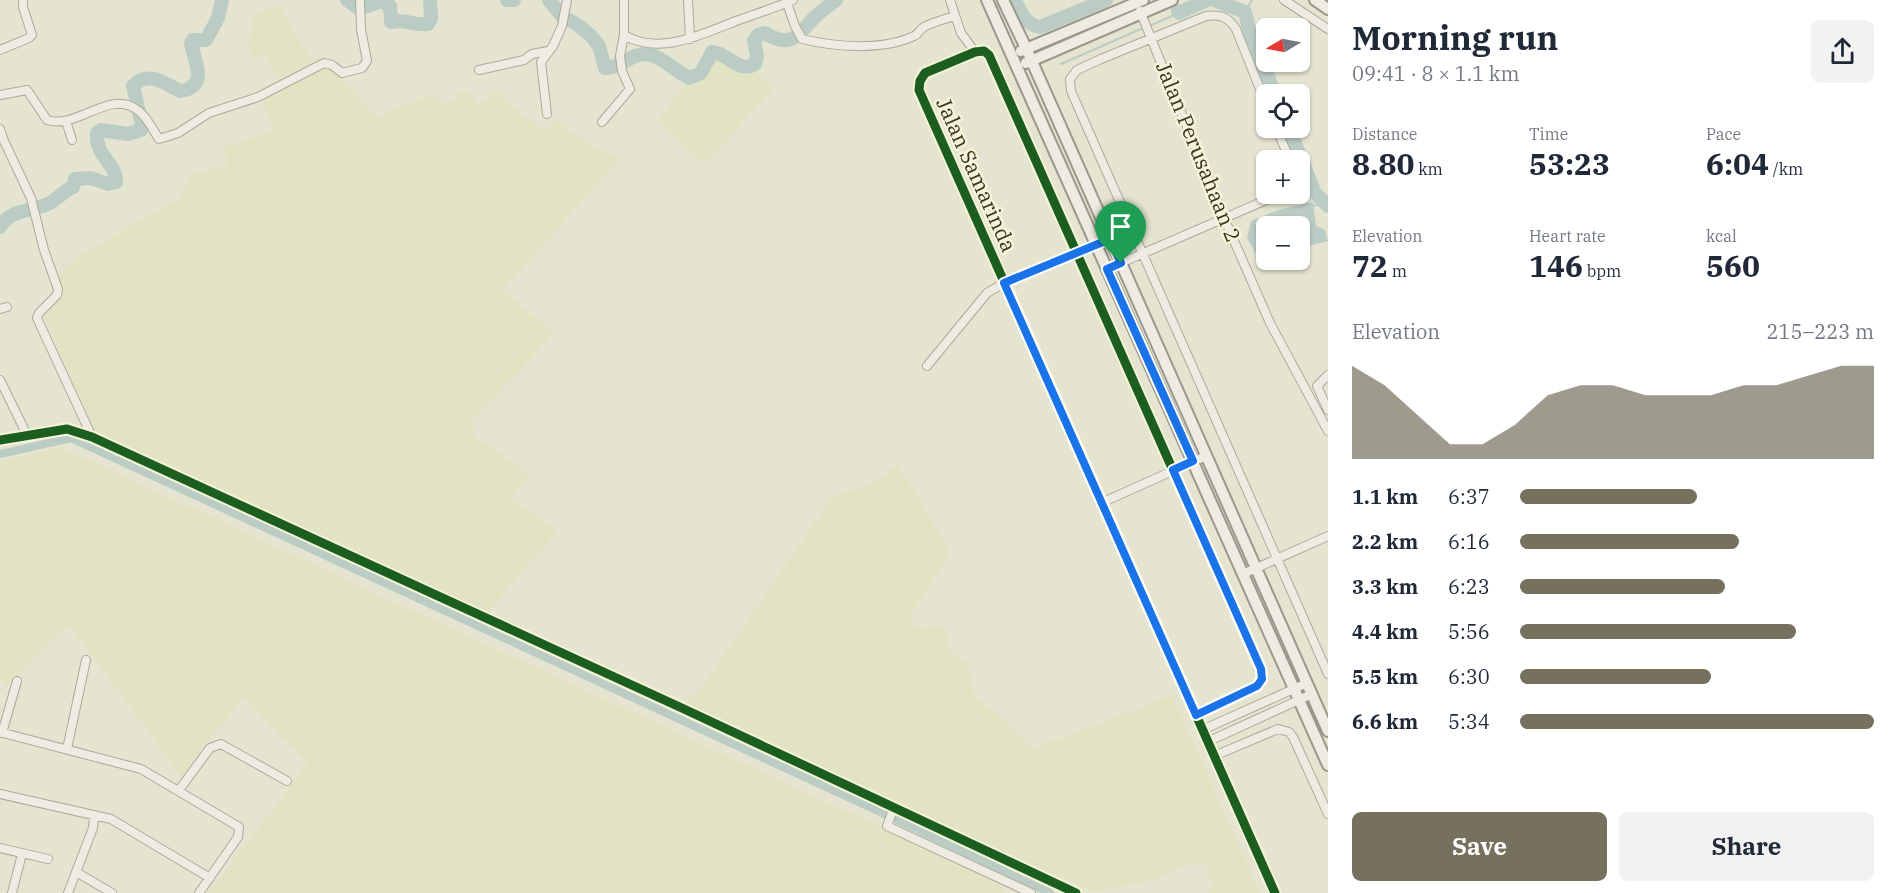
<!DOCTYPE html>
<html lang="en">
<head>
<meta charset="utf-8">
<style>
	body { margin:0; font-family:"IBM Plex Serif",serif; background:#f2f2f3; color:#1f2937; height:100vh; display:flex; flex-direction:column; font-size:22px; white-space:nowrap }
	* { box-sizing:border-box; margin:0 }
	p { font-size:20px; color:#747a83 }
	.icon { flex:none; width:33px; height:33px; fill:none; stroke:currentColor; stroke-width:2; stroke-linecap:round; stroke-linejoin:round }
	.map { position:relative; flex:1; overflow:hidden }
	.details { display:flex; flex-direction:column; background:#fff; width:570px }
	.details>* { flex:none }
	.needle { width:39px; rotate:260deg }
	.fabs { position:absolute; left:1256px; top:18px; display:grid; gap:12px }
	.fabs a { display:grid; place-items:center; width:54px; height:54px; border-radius:9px; background:#fff; box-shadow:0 2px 4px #0004; font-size:30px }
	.pin { position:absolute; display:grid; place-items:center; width:51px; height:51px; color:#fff; margin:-62px -26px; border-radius:50% 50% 50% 0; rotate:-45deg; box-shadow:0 0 6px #0007 }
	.pin .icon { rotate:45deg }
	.round { display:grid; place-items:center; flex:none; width:63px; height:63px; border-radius:9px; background:#f2f2f3 }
	.head { display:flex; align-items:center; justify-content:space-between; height:102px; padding:0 24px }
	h1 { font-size:33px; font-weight:700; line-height:45px }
	.figures { display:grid; grid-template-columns:repeat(3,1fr); gap:9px; height:102px; padding:6px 24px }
	.figures div { display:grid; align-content:center }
	.figures b { font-size:30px; font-weight:700 }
	.figures small { font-size:16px; font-weight:400 }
	.figures p { font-size:16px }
	.chart { height:168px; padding:12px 24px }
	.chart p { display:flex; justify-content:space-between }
	.chart svg { width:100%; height:108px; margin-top:6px; fill:#76715f; opacity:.7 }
	.cta { display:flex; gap:12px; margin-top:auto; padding:12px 24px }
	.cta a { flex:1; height:69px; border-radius:9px; background:#76715f; color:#fff; font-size:24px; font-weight:700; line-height:69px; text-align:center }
	.cta a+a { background:#f2f2f3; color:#1f2937 }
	ul { padding:0 24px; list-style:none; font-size:20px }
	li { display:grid; grid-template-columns:96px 72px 1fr; align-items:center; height:45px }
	li i { height:15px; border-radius:8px; background:#76715f }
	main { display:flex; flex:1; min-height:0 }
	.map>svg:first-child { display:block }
	.farmland { fill:#e2e3c2 }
	.water { fill:#bbccc5 }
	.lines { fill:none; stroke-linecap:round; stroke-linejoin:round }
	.stream { stroke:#bbccc5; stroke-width:2 }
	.canal { stroke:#bbccc5; stroke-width:8 }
	.river { stroke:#bbccc5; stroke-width:14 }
	.street-casing { stroke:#aba999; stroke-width:10 }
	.secondary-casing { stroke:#9a988a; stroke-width:14 }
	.street { stroke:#eeece2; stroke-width:8 }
	.secondary { stroke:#eeece2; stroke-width:10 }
	.cycleway-casing { stroke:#f5f3d8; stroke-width:13 }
	.cycleway { stroke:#1b5e20; stroke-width:9 }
	.route-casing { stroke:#fff; stroke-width:12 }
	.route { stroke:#1a73e8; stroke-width:8 }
	.labels { text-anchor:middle; stroke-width:5; stroke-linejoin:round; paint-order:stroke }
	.street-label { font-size:21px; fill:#3a3321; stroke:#f5f3d8 }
</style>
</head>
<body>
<main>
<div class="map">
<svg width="1328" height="893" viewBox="0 0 1328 893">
	<rect width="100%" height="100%" fill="#e5e4d1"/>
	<!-- farmland -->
	<path class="farmland" d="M280,5l37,66 13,-4 47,50 55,-23 12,11 22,-16 13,15 17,-13 47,41 13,-12 31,23 33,15 -117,132 51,44 -82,86 3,16 55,39 -20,23 48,32 -72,84 -390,-182 -53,-117 20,-18 -6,-21 22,-20 101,-58 9,-23 39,-10 -4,-18 51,-16 -13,-30 24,-12 -21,-35 -14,2 -3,-16 7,-14 -2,-11z
		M718,60l5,1 11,10 9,4h7l5,-5 18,19 -69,76 -46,-45 28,-35 6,1 9,-3 14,-21z
		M60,447l941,436 3,10h-795l99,-130 -36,-34 -26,-31 -34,36 -30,43 -113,-153 -63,63 -6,-11v-214z
		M898,464l53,89 -42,63 6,11 30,-1 2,19 8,12 13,4 6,33 60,55 138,-54 88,198h-51l3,-8 -7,-23 -24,5 -14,9 -73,16 -405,-182 -2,-8 13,-12 133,-194 42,-13z"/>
	<!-- water -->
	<path class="water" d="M1313,202l3,24 9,4 3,11 -19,5 -10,8v-28h-33v25l-10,3 -9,-16 4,-17 27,-11z"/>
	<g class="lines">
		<!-- stream -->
		<path class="stream" d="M1245,12l7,-12
			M1149,26l30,-13
			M1061,64l82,-36
			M1311,207l14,-5"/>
		<!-- canal -->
		<path class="canal" d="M0,454l71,-16 818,378 161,77"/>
		<!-- river -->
		<path class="river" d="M347,0l13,9 21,-8 9,5 1,16c16,-3 24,4 37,2l3,-5 -1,-19
			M507,0h7
			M549,0l13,16 16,9 14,12 7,9 6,22c11,0 16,-5 26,-10 24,-13 38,11 59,20l11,-5 11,-21c17,1 26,22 43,12l2,-8 -3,-15 4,-6 7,-2c25,16 32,3 48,-14 7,-7 15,-13 23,-19
			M1015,0c6,13 10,24 25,27l66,-27
			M1214,0l31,12 4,18 26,64
			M1178,11l1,2 28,-13
			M1289,128l26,65 13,13
			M0,227c11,-19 33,-15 50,-24 8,-5 14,-12 23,-16l2,-8 16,-1 17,6 8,-2c1,-19 -21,-25 -19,-49l4,-3 27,4 13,-4 1,-5 -9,-39c15,-16 31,-3 47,5 30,-4 14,-30 11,-48l2,-3h13l12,-22 4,-18"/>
		<defs>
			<path id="street" d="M624,0v35c35,21 79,-1 112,-14 19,-7 39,-13 57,-21
				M688,0l2,39
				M950,0l11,33 14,19
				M1284,0l44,29
				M787,3l8,23 7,13c33,8 80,12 112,-3 5,-2 5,-6 10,-9 9,-5 21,-8 31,-11
				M1140,11l84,207 46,105 58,108
				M0,50l29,-12 3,-3 -9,-28v-7
				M479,70l45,-10 8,-6 16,-3
				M0,95l27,-5 20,30c32,10 64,-34 93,-8 8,7 13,18 19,27l19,-6 31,-20 49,-16 66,-34 8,2 10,8 20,-5 5,-7 -6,-32 -1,-29
				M1266,104l-30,-75c-8,-12 -15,-15 -30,-13l-105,43 -24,11 -7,9 1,12 257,583
				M547,114l-6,-52 12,-16 9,-20 5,-26
				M66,121l6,19
				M602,122l28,-33 -8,-18 -2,-15 4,-21
				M1276,128l14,32
				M0,129l4,12 27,57 13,52 14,39 -1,6 -18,18 -2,5 55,119
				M1107,269l173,-75
				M0,309l7,-2
				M927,366l60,-73 17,-10 106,-44
				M1328,375l-11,11 11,24
				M0,380l27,55
				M0,440l67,-11 25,8 592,272 392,184
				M1101,503l105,-47
				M1243,574l85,-38
				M1196,715l61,-29 5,-7 -1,-10 -272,-614 -5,-4 -9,1 -50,21 -5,8 -1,9 356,803
				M1202,730l105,-47
				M0,732l141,37 98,58 -1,10 -39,56
				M2,733l15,-52
				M1207,742l105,-48
				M67,749l19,-89
				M1214,756l64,-27 11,3 4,5 35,77
				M179,790l31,-42 11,-4 66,37
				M0,794l111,25 99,59
				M894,807l-7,19 144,67
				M0,848l48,11
				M76,872l36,21
				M12,893l10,-39
				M68,893l25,-65 1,-11"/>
			<path id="secondary" d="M987,0l341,765
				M1003,0l23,48 302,683
				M1315,0l13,9
				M1021,51l122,-51
				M1026,63l146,-63"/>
		</defs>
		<!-- street casing -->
		<use href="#street" class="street-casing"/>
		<!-- secondary casing -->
		<use href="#secondary" class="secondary-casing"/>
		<!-- street -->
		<use href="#street" class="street"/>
		<!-- secondary -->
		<use href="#secondary" class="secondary"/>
		<defs>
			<path id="cycleway" d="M0,440l67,-11 25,8 592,272 392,184
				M1196,715l61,-29 5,-7 -1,-10 -272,-614 -5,-4 -9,1 -50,21 -5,8 -1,9 356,803"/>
		</defs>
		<!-- cycleway casing -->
		<use href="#cycleway" class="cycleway-casing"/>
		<!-- cycleway -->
		<use href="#cycleway" class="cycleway"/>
	</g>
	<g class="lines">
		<defs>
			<path id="route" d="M1110,239l11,24 -14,6 86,192 -20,9 88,199 1,10 -5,7 -61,29 -192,-432z"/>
		</defs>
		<!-- route casing -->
		<use href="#route" class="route-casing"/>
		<!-- route -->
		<use href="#route" class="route"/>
	</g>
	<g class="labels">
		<!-- street labels -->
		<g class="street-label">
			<text transform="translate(1198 152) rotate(68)" y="7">Jalan Perusahaan 2</text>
			<text transform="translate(976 175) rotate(66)" y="7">Jalan Samarinda</text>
		</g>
	</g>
</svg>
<div class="fabs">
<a><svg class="needle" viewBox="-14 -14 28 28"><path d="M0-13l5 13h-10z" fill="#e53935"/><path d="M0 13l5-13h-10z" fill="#747a83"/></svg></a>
<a><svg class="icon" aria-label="locate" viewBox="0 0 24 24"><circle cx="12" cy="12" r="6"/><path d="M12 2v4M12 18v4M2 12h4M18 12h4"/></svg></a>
<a>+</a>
<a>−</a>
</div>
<div class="pin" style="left:1121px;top:263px;background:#1e9e55"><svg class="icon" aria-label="arrive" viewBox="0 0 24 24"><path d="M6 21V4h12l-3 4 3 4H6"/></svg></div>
</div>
<section class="details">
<div class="head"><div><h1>Morning run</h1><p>09:41 · 8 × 1.1 km</p></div><a class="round"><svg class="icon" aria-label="share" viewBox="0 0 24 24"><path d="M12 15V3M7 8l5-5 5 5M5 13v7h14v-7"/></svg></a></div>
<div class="figures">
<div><p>Distance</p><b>8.80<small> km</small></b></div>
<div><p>Time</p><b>53:23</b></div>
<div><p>Pace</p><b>6:04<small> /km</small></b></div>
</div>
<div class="figures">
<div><p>Elevation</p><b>72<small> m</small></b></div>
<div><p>Heart rate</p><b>146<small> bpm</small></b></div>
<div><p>kcal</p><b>560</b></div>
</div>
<div class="chart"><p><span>Elevation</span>215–223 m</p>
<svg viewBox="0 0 160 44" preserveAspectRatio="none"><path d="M0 44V6L10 14L20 26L30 38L40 38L50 30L60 18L70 14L80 14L90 18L100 18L110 18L120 14L130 14L140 10L150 6L160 6V44z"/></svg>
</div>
<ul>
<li><b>1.1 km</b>6:37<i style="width:50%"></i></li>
<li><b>2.2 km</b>6:16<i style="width:62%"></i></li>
<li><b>3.3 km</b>6:23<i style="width:58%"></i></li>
<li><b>4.4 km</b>5:56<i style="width:78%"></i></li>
<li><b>5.5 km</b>6:30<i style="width:54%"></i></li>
<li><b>6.6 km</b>5:34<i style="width:100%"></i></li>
</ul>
<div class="cta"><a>Save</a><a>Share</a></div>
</section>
</main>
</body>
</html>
